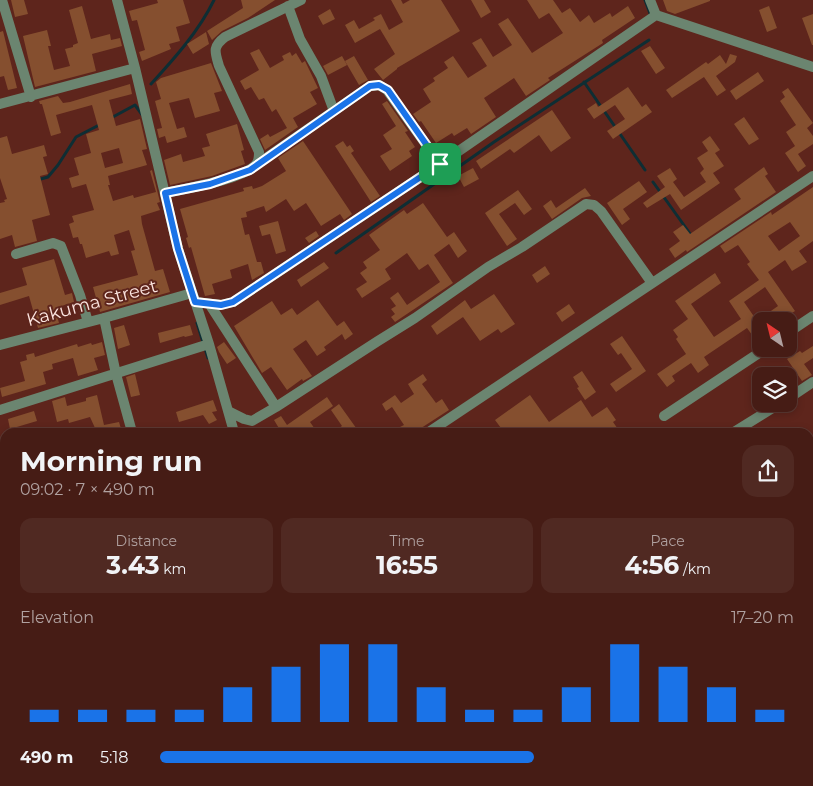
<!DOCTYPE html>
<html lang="en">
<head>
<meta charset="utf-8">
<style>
	body { margin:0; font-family:Montserrat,sans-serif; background:#502922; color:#f1f3f6; height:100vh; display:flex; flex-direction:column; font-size:19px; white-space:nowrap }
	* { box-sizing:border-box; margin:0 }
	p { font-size:16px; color:#b0a1a0 }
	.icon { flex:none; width:28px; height:28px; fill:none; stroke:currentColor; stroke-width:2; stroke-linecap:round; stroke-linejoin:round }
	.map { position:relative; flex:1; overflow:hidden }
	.drawer { position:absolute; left:0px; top:428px; width:814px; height:359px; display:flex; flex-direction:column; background:#461c15; border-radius:15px 15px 0 0; box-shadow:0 2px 8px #0003,0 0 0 1px #5e3a34 }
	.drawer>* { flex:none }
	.needle { width:32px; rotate:325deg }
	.fabs { position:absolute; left:752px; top:312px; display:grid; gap:10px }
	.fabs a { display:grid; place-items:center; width:45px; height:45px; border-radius:10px; background:#461c15; box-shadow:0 2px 8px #0003,0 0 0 1px #5e3a34; font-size:25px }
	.pin { position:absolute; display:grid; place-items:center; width:42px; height:42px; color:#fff; margin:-21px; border-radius:10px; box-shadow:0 2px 8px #0006 }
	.round { display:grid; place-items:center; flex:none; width:52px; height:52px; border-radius:15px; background:#502922 }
	.headline { display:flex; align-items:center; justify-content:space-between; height:85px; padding:0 20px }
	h1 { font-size:28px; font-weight:700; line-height:38px }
	.stats { display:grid; grid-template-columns:repeat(3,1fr); gap:8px; height:85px; padding:5px 20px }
	.stats div { display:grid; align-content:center; border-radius:12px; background:#502922; text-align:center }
	.stats b { font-size:25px; font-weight:700 }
	.stats small { font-size:14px; font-weight:400 }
	.stats p { font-size:14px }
	.chart { height:140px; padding:10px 20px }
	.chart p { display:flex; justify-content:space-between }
	.chart svg { width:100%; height:90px; margin-top:5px; stroke:#1a73e8; stroke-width:6 }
	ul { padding:0 20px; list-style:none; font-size:16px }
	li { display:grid; grid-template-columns:80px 60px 1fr; align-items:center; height:38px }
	li i { height:12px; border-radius:6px; background:#1a73e8 }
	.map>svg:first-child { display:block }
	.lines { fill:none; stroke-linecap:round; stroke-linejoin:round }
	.stream { stroke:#0e2e34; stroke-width:3 }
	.building { fill:#854f2f; fill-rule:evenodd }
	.street { stroke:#6b8570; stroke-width:10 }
	.route-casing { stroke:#fff; stroke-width:10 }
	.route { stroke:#1a73e8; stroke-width:6 }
	.labels { text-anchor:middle; stroke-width:4; stroke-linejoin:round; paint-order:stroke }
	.street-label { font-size:18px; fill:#fce5e0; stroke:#5e251c }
</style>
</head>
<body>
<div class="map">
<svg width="813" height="786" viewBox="0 0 813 786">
	<rect width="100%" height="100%" fill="#5e251c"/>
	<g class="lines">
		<!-- stream -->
		<path class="stream" d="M645,0l6,16
			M584,82l61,88
			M151,84c23,-25 48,-53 63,-84
			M111,118l24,-13 8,11
			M37,180l11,-3 10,-12 18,-28 25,-13
			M653,182l38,53
			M336,253l158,-111 155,-102
			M197,323l11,35"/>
	</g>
	<!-- building -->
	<path class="building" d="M11,0h13l4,14 -13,3z
		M157,0h26l7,23 -14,4 4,14 -11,3 2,5 -29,12 -3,-9 6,-2 -8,-30 -5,1 -3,-10 29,-8z
		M241,0h34l-27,18 -26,13 -10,9 -5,-9 36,-23z
		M391,0h10l2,4 7,-4h31l19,31 -63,37v1l-14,11 -9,-11 21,-15 -15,-25 -25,14 -10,-18 9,-5 5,9 16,-9 -2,-2 8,-4 8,16 14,-8z
		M471,0h13l7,12 -10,6z
		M527,0h26l9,13 8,-5 10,14 9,-7 5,8 16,-10 2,4 16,-11 7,12 -33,22 1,3 -55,35 2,2 -24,16 -12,-18 -30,20 12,19 -25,17 -4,-6 -13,8 -2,-3 -16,10 -15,-22 -2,1 -6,-8 18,-12 -8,-13 12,-8 -2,-3 15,-10 -4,-6 9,-6 15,22 19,-12 -15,-23 9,-5 12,19 19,-12 -14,-21 10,-6 24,35 31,-20 -14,-20 -10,6z
		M663,0h47v1l-35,13 -8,-3z
		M82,6l9,33 19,-5 1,6 9,-2 2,8 -30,8 4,17 -61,16 -12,-51 24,-6 4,16h-3l6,24 16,-4 -5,-17 8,-2v-2l5,-2 -9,-33z
		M769,6l8,22 -10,4 -8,-22z
		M330,9l5,10 -12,6 -5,-9z
		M813,14v31h-1l-10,-27z
		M3,31l14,57 -9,2 -4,-14 -4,1v-45z
		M206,32l3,12 -16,10 -6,-10z
		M650,46l15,22 -9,6 -15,-23z
		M259,49l11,19 14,-8 -2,-4 8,-4 2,4 4,-3 6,10 3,-2 13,27 -8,4 7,12 -24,14 5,9 -33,23 -5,-11 8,-5 2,3 17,-9 -11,-19 -4,3 -8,-14 -5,2 -8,-13 -6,3 -5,-9 19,-11 -9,-17z
		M730,54l7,2 -2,6 -19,14 10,14 -9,6 -13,-19 -32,21 -6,-8 40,-28 2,2 12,-9 6,9z
		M342,56l5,9 -19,10 -5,-9z
		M354,56l14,24 -9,5 -14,-24z
		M211,63l11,28 -8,2 6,18 -25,7 -6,-20 -20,5 8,26 7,-2 3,10 -20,6 -2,-7 -6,2 -2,-9 5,-1 -7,-27 6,-2 -5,-17 5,-4z
		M758,72l6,9 -28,19 -6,-9z
		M130,84l2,10 -23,6 7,26 24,-7 7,30 -5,1 5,15 -39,11 2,9h-2l5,16 20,-6 1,3 22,-6 -6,-21 2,-1 8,32 -3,1 3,7 -19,6 1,8 13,47 8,-2 7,23 -70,20 -7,-25 45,-12 -7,-24 4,-1 -6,-20 -15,5 5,19 -8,2 -2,-5 -23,7 -4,-14h-2l-2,-7 -5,1 -4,-14 5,-2 -2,-6 22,-6 -8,-26 -14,4 -3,-10 10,-3 -5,-17 17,-5 -5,-19 13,-4 -7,-25 -36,10 5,18 -10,3 -9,-32h-2l-1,-3 19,-5 5,7 7,-1zM119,148l4,15 -18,5 -4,-15z
		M628,87l14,20 4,-3 6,8 -39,27 -6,-8 18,-12 -10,-14 -21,14 -7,-10 9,-6 2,4z
		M788,88l25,35 -6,5 6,8v8l-15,10 8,12 -8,6 -13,-19 10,-7 -9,-14 10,-7 -16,-24 5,-4 -3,-5z
		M387,101l21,30 -3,1 10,15 -6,4 3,5 -22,15 -10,-15 12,-7 -9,-14 13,-9 -14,-22z
		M552,110l19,28 -20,14 -12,-17 -25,18 -4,-4 -29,20 -5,-8z
		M744,117l15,22 -10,6 -15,-21z
		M237,124l7,26 -3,1 4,13 -33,12 -42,9 -6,-25 17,-6 2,8 22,-6 -3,-8 8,-2 -4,-12z
		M7,136l5,18 32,-9 3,11 -4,1 5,17 -8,2 10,39 -18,5 5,21 -22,6 -3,-12 -12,4v-36l5,-1 -1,-2 3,-1 -7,-21v-40z
		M710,136l10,14 -5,3 9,13 -11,7 7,10 -39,27 -11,-16 -23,14 -4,-5 22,-16 -8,-11 13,-8 7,11 -4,3 11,15 22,-15 -6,-9 4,-4 -7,-11 11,-7 -6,-9z
		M303,141l49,73 -8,6 -4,-6 -19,12 -15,-23 -12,8 -8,-12 -20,13 -2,-6 -18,6 1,5 -6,1 4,17 4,-1 8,28h4l3,11 -12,7 -4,-16 -18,6 2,8 -20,6 3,10 -10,2 -14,-49 -2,1 -3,-10 2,-1 -8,-28 64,-18 -1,-3 9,-2 1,3 9,-3 24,-15 -8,-13z
		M343,141l4,6 3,-2 4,6 -3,2 29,43 -9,6 -36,-56z
		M764,167l4,7 -3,2 11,16 -89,60 -1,-2 -11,8 -6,-9 11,-8 -7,-9 10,-7 7,9 51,-35 -7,-10z
		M473,168l6,11 -15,8 -6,-11z
		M639,181l8,11 -24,17 7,10 -8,6 -15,-22z
		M813,187v54l-14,10 8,11 -15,9 -7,-11 -17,12 27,39 -15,10h-19v13l-6,5 -8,-11 -43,29 5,8 -11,8 -7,-10 -19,13 3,5 -8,6 -10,-13 29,-20 -10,-15 2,-2 -5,-7 15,-11 -13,-18 40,-28 6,10 -30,21 23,33 27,-18 -12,-18 30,-21 -12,-16 3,-2 -12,-17 -13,8 -5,-7 51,-34 1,3zM790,222l10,14 -21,15 -11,-15zM765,287l13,19 -17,12v-4l-6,4 -11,-16z
		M585,188l6,8 -9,2 -30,21 -9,-13 8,-6 5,8z
		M518,190l14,19 -8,6 -9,-12 -16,11 18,25 -10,7 -22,-33z
		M423,203l24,34 7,-5 13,19 -9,7 -9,-14 -15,11 19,28 -58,39 -4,-5 4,-3 -4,-5 5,-3 -6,-8 8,-6 9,13 33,-23 -12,-18 -9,6 -12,-17 -22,16 6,10 -29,19 -6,-9 11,-7 -7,-9 7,-5 -4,-6 17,-12 -11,-15 35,-25 3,4z
		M278,221l8,30 -10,3 -6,-20 -8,2 -3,-10z
		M316,231l3,5 -10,7 -4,-5z
		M54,259l11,36 7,-2 2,9 -19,6 4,15 -21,5 -9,-32 -29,9v-12l27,-8 -5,-17z
		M324,262l5,6 -28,19 -4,-7z
		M545,266l5,8 -13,9 -5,-8z
		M494,294l21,30 -14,9 -3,-4 -18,12 -17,-24 -26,18 -6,-9 34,-26 6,9z
		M318,300l19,26 7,-5 9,13 -8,6 -3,-6 -18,13 2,3 -9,6 -11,-16 -13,9 19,27 -9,5 -1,-2 -15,11 -16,-23 -9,6 -28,-47 38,-25 9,14 11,-7 5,7z
		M569,304l6,9 -13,9 -6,-9z
		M124,325l6,20 -12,4 -4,-21z
		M190,325l3,10 -8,2 -1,-1 -24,7 -2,-10z
		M622,336l24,35 -30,21 -6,-8 22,-15 -11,-16 -3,2 -8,-11z
		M102,342l3,13 -11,3 4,12 -20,6 -5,-18 -21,6 1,5 -10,3 3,12 -44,13 -2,-9 25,-7 -5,-19 7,-2 -1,-5 8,-2 1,4 42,-13 1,3 13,-4 1,2z
		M224,342l12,16 -9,6 -8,-12 -2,-5z
		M813,346v12l-9,6 8,11 -10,6 -15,-22 13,-8 2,2z
		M582,371l14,21 -11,8 -8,-12 2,-1 -6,-10z
		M135,374l5,21 -9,2 -5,-20z
		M423,374l4,6 -5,4 14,19 6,-4 7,11 -34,22h-11l-4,-5 4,-2 -12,-18 -6,4 -4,-7 13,-9 6,8 13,-9 -6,-10z
		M97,395l7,30 15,-3 3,10h-35v-3l8,-1 -5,-11 -21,6 -1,-4 -11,3 -5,-21 13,-4 2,9 19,-5v-3z
		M530,395l19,27 32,-22 11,17 15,-10 9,13 -3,2 7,10h-116l-9,-12z
		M327,397l6,9 -23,16 7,10h-41l4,-2 -6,-10 7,-4 6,9z
		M213,400l4,11 -5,1 5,8 -8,4 -6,-9 -24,7 -3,-10z
		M339,404l20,28h-26l9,-6 -11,-16z
		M34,411l3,10 -27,8 -2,-10z"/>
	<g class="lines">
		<!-- street -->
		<path class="street" d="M2,0l29,97
			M117,0l18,68 43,181 31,95 25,88
			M650,0l6,15
			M288,6l12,33 21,37 13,35
			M656,15l157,52
			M0,104l135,-36
			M256,165l114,-79 9,-1 8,5 53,74
			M165,193c18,-4 82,-14 92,-30 2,-3 2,-7 2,-11l-40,-86c-4,-14 -7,-19 6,-29l76,-37
			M16,254l37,-11 8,3 19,49 8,27
			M195,302l26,3 12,-3 207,-138 216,-149
			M210,305l66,102 102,-66 37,-23 73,-51 34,-20 64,-43 8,1 7,6 51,72
			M104,318l12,56 16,58
			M789,332l24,-16
			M0,345l104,-27 88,-25
			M789,398l24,-16
			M0,410l209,-66
			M228,411l16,8 8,2 24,-14
			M664,416l101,-67
			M429,432l384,-256
			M734,432l45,-28
			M0,547h5
			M0,665l5,-1
			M299,781l3,5
			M68,786l7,-5"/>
	</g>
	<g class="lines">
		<defs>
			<path id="route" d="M379,85l9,5 52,74 -207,138 -12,3 -26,-3 -17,-53 -13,-56 45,-9 40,-14 120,-84z"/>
		</defs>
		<!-- route casing -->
		<use href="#route" class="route-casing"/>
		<!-- route -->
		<use href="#route" class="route"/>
	</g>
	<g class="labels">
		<!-- street labels -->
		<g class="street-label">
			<text transform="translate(92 303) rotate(-15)" y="6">Kakuma Street</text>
		</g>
	</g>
</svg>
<div class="fabs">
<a><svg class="needle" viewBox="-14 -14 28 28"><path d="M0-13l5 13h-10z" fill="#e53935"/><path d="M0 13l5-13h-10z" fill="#b0a1a0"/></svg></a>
<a><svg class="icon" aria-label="layers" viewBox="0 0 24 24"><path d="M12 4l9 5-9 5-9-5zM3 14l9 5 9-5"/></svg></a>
</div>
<div class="pin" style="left:440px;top:164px;background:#1e9e55"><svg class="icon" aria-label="arrive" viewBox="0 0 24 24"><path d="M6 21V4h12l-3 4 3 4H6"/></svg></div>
<section class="drawer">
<div class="headline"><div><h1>Morning run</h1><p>09:02 · 7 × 490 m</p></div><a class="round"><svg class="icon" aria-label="share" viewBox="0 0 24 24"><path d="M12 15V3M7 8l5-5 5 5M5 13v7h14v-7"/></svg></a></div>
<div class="stats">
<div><p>Distance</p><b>3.43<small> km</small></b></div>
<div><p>Time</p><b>16:55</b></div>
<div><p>Pace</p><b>4:56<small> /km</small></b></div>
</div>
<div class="chart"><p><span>Elevation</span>17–20 m</p>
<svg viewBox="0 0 160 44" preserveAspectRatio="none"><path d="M5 44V38M15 44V38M25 44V38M35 44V38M45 44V27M55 44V17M65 44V6M75 44V6M85 44V27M95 44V38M105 44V38M115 44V27M125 44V6M135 44V17M145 44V27M155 44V38"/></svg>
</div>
<ul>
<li><b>490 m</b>5:18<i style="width:59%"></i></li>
</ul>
</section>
</div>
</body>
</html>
